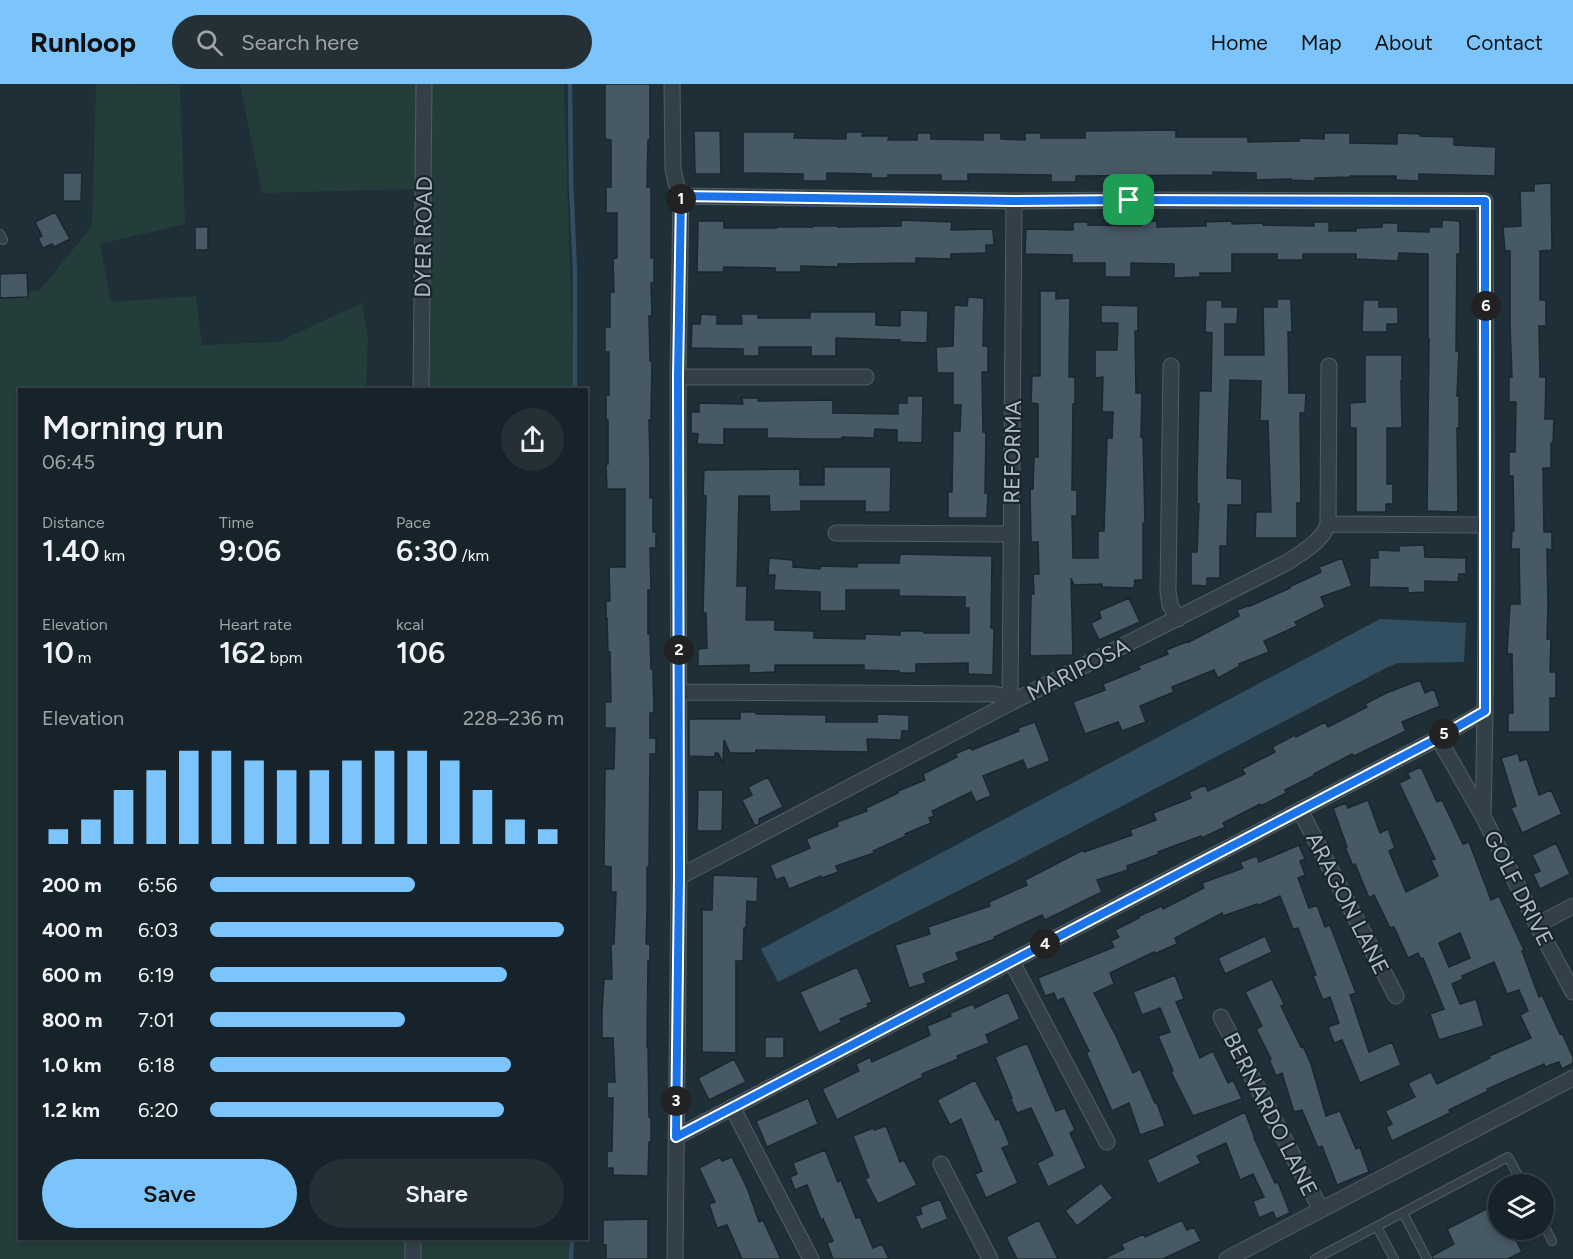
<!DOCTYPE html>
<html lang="en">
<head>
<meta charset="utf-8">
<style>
	body { margin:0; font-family:Figtree,sans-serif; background:#242f36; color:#f1f3f6; height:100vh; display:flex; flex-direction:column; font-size:22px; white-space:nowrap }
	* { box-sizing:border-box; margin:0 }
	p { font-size:20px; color:#9ea4a8 }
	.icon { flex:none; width:33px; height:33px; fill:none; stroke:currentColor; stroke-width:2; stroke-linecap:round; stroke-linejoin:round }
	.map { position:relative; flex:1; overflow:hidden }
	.details { position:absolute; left:18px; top:304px; width:570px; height:852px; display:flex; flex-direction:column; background:#17232a; border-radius:0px; box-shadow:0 3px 9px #0003,0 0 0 2px #364047 }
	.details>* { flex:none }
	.buttons { position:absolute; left:1488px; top:1090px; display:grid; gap:12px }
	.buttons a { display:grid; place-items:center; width:66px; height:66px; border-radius:50%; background:#17232a; box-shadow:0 3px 9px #0003,0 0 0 2px #364047; font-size:30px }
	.pin { position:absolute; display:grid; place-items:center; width:51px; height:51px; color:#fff; margin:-26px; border-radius:12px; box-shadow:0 3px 9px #0006 }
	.km { position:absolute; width:30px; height:30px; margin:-15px; border-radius:50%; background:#222; color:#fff; font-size:16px; line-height:30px; text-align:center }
	.round { display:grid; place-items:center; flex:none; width:63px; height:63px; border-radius:32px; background:#242f36 }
	.head { display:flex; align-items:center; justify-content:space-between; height:102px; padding:0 24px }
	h1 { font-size:33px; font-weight:600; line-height:45px }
	.metrics { display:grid; grid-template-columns:repeat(3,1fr); gap:9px; height:102px; padding:6px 24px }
	.metrics div { display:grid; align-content:center }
	.metrics b { font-size:30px; font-weight:600 }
	.metrics small { font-size:16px; font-weight:400 }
	.metrics p { font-size:16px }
	.chart { height:168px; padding:12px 24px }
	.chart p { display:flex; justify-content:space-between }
	.chart svg { width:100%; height:108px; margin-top:6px; stroke:#7cc5fc; stroke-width:6 }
	.primary-button { display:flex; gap:12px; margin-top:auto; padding:12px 24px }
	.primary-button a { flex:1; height:69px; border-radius:36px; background:#7cc5fc; color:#111; font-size:24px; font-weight:600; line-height:69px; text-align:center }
	.primary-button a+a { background:#242f36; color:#f1f3f6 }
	ul { padding:0 24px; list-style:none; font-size:20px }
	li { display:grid; grid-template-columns:96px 72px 1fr; align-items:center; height:45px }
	li i { height:15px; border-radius:8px; background:#7cc5fc }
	header { display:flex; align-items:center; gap:36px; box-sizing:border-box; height:84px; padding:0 30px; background:#7cc5fc; color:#111 }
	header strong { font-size:28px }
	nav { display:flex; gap:33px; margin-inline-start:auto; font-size:21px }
	.search { width:420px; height:54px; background:#242f36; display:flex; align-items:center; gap:15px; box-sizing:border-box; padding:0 21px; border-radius:33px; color:#9ea4a8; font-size:22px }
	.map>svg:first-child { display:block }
	.green { fill:#243d3a }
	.water { fill:#324e61 }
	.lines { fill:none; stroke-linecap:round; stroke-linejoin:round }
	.stream { stroke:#324e61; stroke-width:4.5 }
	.building { fill:#475965; stroke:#1b272f; stroke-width:1.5; fill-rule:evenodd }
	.lane-casing { stroke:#505e67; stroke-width:10 }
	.street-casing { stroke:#505e67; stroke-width:17 }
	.lane { stroke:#334049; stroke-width:8 }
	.street { stroke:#334049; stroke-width:15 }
	.route-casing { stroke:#fff; stroke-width:12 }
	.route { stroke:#1a73e8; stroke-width:8 }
	.labels { text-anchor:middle; stroke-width:4.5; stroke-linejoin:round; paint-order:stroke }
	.street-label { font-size:22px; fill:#adbbc6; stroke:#19252d }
</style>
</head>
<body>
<header>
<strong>Runloop</strong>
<div class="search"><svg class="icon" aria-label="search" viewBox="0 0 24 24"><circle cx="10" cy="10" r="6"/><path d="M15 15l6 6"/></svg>Search here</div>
<nav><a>Home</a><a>Map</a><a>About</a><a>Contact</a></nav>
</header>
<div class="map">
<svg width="1573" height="1175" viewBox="0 0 1573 1175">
	<rect width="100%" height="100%" fill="#1f2f38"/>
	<!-- green -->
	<path class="green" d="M96,0l84,1 5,139 -85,20 11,58 85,-6 6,49 76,-3 84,-39 6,33 -2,54h-346v849h550v20h-570v-962l40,-7 52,-64z
		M240,0h324l10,306h-155v-201l-157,4z"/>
	<!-- water -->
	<path class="water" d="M1380,535l86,4 -2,39 -66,1 -12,5 -373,195 -235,119 -17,-33z"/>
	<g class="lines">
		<!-- stream -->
		<path class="stream" d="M570,0l1,98 4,90v118
			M571,1175l1,-20"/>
	</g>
	<!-- building -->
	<path class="building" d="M605,0h45v56h-2l-1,47h4v71h3v25h-3l1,33h-3l1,45h2l-1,59h-2l1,43v35h3v34h3v16h-6l1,42h-3v44h2l1,35h2l1,44h-4v25h6v16h-6l-1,113h-2v44l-1,33h4v17h-2l-1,86h1l1,70h2v25h-2l-1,34 -35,-1v-7h-6v-17h5l1,-53h-6v-16h8l-2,-44h-11v-26l2,-33h8l-1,-35h3l2,-52h-5v-25l-7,-1 1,-97h9l1,-41h-10v-26h6l-1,-50h-2l-1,-34h-1v-17h4l-1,-34h16v-78h-18l-1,-25h2v-44h-2v-25h3v-43h-4v-25h5v-35h4l-1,-33 4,-1v-45h-11v-26h5v-47l-6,-1z
		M1176,46v7h72v5l51,-1v-3l25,1v-6h26v10l47,1v-11l23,1v2l34,1v8l42,2 -1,29 -76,-2v7l-23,-1v-4h-46v1l-35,1v3l-24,-1v-1l-35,1v-7l-43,-1v3l-137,1v6h-25v-7l-83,-1v7h-27v-6h-53v3h-17v-4l-44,-1v8h-24v-7l-60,-1v-41h52l-1,6 52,1v-7h17l-1,4h27l-1,4h29v-7h14v6l52,1v-7h18v6l24,1v-7h16v5h44v-7z
		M694,47h26l1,43h-26z
		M63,89h19l-1,28h-18z
		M1551,99l1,67 -12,1v49h6v26h-7l1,51h6l-1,42h9l-1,24h-2v25h-8l1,64h8v18l-5,-1 1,56 -1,34h4l-1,33h6v26h-6v34h-42v-19h5l-1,-59h-5l3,-50h10l-1,-55h-8l1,-18h2l-1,-55h-4v-24h6l1,-50h-7v-25h3l-2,-51v-75h-5l-2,-24 18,-1 -1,-35h14v-7z
		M55,128l15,27 -16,8 -2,-3 -9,4 -5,-10 4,-2 -7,-14z
		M901,136l51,2 -1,8 42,-1 1,16h-8v8l-35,1v5l-35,-1v5l-78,1v3l-37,-1v6h-26v-4l-51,-1 -1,5h-26l1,-51h26v7h52v-1h37v-1h25v1l63,-1z
		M1442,136l18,1v33h-3l-1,97h3l-2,45h2v32h-2l1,84 -31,-1 2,-172 -1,-1v-84l-29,-1 -1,8 -42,-2v-5h-53v6h-26v-6h-45v19h-32v4l-26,1v-14l-43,-1v14h-26v-14h-33v-8l-47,-1 1,-25 47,1v-8h15v3l53,1v-5h16v6l49,-1v-4l26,-1v3l31,-1v2l51,1v-4h15v9h27v-3l26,-1v-4h16v8l31,1v-5h13z
		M195,143h13v23h-13z
		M27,189l1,24 -28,1v-24z
		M1040,207h16v8l14,-1 -1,79h6v27h-2l-1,86h5v26h-5l1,42h25v-27h6l3,-93h5l1,-26h-11l1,-35 -8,1v-28h22l1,-27h-17v-18l37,1v25h-3l1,62h6l-1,44h2l2,86h-2v57h-8l-1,8 -32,-1v-3l-28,1 -3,-7 2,77 -43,1 1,-62h3l-1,-20h6l-1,-32h-7l-1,-53h3l1,-32h4v-53l-7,-1 1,-27h8z
		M968,213l16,1 -1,48h5v26h-6l1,60h3l-1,61h3l-1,25h-39v-26h4l1,-61h7l1,-26h-8v-32h-16l-1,-26 17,-1 1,-41 13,1z
		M1277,215h14l1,33h-4l1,61h17l-1,20h-5l1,90h-4v35h-42l1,-26h15l-3,-91h-8l1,-40 -31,-1 -3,98 15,1v26h-14l-1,41h-7v32h-13v8l-16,-1v-33h6l2,-48h-2v-26l2,-87h12l1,-58 -7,-1 1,-32h16v7h16l-1,17h-12v31h39l-1,-48h14z
		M1363,216h16v7h19v17h-11v8h-25z
		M900,226l28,1 -1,32 -27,-1v-2l-64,-2v18h-25v-9h-52v9h-16v-7l-52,-1 1,-24h8l1,-10 16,1v9h25l-1,-10h17v4h52v-6h66v13l24,1z
		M1365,271h37v26h-1l1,47h-15v56h6v20h-7v8h-30v-84h-6v-25l15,-1z
		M907,312h16l-1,47 -25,-1v-12l-22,-1 -1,9 -32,-1v2h-32l-43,-1v-9h-43v16l-27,-1 1,-10 -7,-1v-21h8v-9l44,1 -1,-6h16v3l75,-1v13l65,1v-11h9z
		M824,383h67l-1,45h-25v-11h-64v10l-31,1 -1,-16h-30l-2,90h10l-1,34h29v10l39,1v7l51,1v-5l35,1v-4h24v2h45v-25h-4v-11l-66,-1v-6h-53v21h-26v-19l-46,-2 1,-15h-7l1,-17 24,2v7l27,2v-3l37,1v-4h42l1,-9 92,2 -1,72h3l-1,47 -25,-1v-11l-52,1v9h-17v-2l-35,-1v-5h-89v7l-26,1v-8l-51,1v-17l9,-1 -1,-35h-3l3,-117 -3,-1 1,-25 96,-1v16h24z
		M1424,461l1,12 41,1v16h-7l-1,8 -33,-1v11l-17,1v-5l-39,-1 1,-29h8v-8l21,1v-5z
		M1342,474l10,28 -31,11 4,10 -30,15 2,4 -33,15 5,11 -30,12 1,2 -22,12 -4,-8 -42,17 2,5 -34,14 6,16 -24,9 -4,-9 -33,12 -12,-32 32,-12 -2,-6 37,-15 -2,-3 30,-12 -2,-4 23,-9v1l50,-26 -2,-6 13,-5v1l40,-18 -1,-1 32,-15 -2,-5z
		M1129,514l11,24 -41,18 -8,-17 10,-5 -2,-7z
		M1420,596l5,13 9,-4 6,17 -38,16 4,9 -52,25 -2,-2 -38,20 1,1 -30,15 1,3 -25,13 -1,-2 -37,19 2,4 -23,11 -1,-2 -43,16 1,2 -32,12 1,4 -31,10 5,12 -57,28 -3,-5 -48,22 1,2 -39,14 3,7 -36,14 3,9 -17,5 -14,-43 35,-11 -2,-7 62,-21 -1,-4 38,-17 -2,-5 58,-30 1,2 48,-17 -2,-5 26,-10 -3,-7 38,-15 -2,-6 16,-7 3,6 37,-17 -3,-5 33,-17 -3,-5 23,-12 1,2 29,-15 3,5 39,-20 -2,-3 21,-11z
		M740,628h16v2l70,1v7h51v-8l32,1v16h-7l-1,9 -34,-1 1,13 -112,-2v3h-26l-6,-13 -1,23 -5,-10h-3v4l-26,-1v-37h51z
		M1035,638l15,39 -23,9 -4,-10 -40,16 8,20 -15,6 -5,-10 -39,19 2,5 -5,2 2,5 -26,11 1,2 -33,15 1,2 -38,13 2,6 -16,6 -1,-2 -32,13 -5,-12 -8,3 -6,-15 40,-17 -4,-9 32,-13 -1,-4 30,-11 -1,-3 32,-15v-2l27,-11 -2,-6 34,-17 -2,-3 16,-7 1,3 47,-19 -1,-3z
		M1518,669l2,8 7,-2 12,36 12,-5 11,24 -40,19 -11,-25 5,-2 -15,-48z
		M1421,683l16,35 5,-2 21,44 6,-2 22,58 8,-4 25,54 -2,1 17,46 3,-2 18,39 2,-1 11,24v6l-11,6 -3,-7 -14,5 -1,-3 -57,25 1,2 -39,19 1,3 -58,28 -6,-14 6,-3 -7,-13 30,-14 -7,-14 23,-11 6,12 53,-26 -1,-2 42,-18 -11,-23 8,-4 -9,-21 -12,4 -13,-32 -32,14 1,3 -11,5 8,20 16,-5 8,27 -45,14 -9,-26 14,-5 -21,-51 -2,1 -3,-6 -10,5 -14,-31 -4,1 -16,-33 -5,3 -14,-34 -2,2 -8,-19h2l-14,-39 13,-5 2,5 20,-8 12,33 8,-4 7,19 -6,3 17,41 32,-16 -7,-16 4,-1 -36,-76 11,-5 -3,-5zM1460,849l10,25 -21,9 -10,-24z
		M768,693l15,30 -24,12v5l-4,2 -13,-26 10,-5 -4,-8z
		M698,706h25l-1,41h-25z
		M1556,759l14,31 -30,15 -7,-15 7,-3 -8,-16z
		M1299,761l6,14 -5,2 5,14 -7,3 11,30 8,-3 8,22 5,-2 26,68 -6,2 19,57 23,-10 9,23 -41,18 -18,-43 -8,3 -6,-16 11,-4 -9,-26 -7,3 -10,-24 3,-1 -18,-47 -5,1 -13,-33 -23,10v-2l-34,12 -1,-3 -47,25 2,6 -23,10v-2l-44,21 4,11 -20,9 23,45 16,35 7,-4 15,34h2l8,23 -25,9 -11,-32 -17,8 -26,-59 3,-1 -26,-53 -6,3 -3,-8 -9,3 -7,-18 76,-31 -3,-6 8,-4 -4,-7 24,-12v-2l23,-10 1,3 41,-21 -2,-5 41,-15 -3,-6 17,-6 2,6z
		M713,791l45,2 -1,25 -10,-1 -1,27h-2l-1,33h-7v92l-34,-1v-142h10z
		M1265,852l7,16 -47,22 -7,-16z
		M857,883l15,35 -5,2 1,3 -28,12 2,3 -23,11 -19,-41z
		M1175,891l9,24 -8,3 24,56 13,-7 15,32 5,-3 9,19 -49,17 -22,-44 2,-1 -15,-35 12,-4 -10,-24 -18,7 -9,-23z
		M1272,895l12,25 -3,2 20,41 2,-1 8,18 15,52 14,-5 16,38 4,-2 9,25 -32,13 -15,-39 -4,2 -16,-38 -8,2 -12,-39 -6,3 -7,-17h2l-15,-30 6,-3 -17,-34z
		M1008,908l12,27 -34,16 3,8 -32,13 1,3 -36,15 1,3 -86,43 -15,-31 37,-18 -3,-7 14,-7 2,5 58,-27 -3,-9 24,-10 -1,-3 23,-9 2,4z
		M765,953h19v21h-19z
		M1027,959l29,68 9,-3 10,22 -5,3 16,35 -38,19 -11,-24 16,-8 -22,-47 -14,5 -7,-15h2l-17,-41z
		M734,975l12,23 -37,18 -11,-22z
		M975,996l21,40 3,-1 11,26 -8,3 16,35 -32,15 -11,-24 7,-3 -21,-52 -11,6 -13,-25z
		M808,1014l10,26 -51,23 -11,-26z
		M1245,1028l10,26h-1l21,45 3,-1 12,31 -14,6 -3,-7 -14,6 -6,-17 11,-4 -11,-23 -13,6 -14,-37 -29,13 4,7 -43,21 -11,-24z
		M886,1042l14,36 4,-2 13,25 -39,19 -13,-25 4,-2 -16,-41 20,-8 1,2z
		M825,1066l13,32 3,-2 15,38 4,-1 13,31 9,-4 7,15h-56l-6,-16 6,-2 -10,-22 -2,1 -14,-35 -12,5 -5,-13 7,-3 -4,-11z
		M720,1073l2,4 10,-4 16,33 11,32 4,-2 18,39h-39l-15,-34 -10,3 -8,-24 6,-2 -16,-34z
		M1101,1099l12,15 -36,28 -12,-15z
		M940,1115l8,20 -27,11 -6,-14 7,-2 -2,-7z
		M1498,1119v27h13l11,22 -14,7h-75l-1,-3 22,-12 -7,-15z
		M648,1135v40h-42v-14h-3v-25z
		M1039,1136l19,39h-41l-11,-22z
		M1182,1136l5,10 7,-3 7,14 -38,18h-60l21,-10 -3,-5 23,-10 1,3z"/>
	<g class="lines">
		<defs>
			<path id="lane" d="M0,150l3,6
				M1403,1129l24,46
				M1544,1141l8,16
				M1377,1143l17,32
				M1315,1175l193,-102 15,28"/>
			<path id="street" d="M672,0l1,85 3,14 5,13 -3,181 1,500 -4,382
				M681,112l333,5 115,-1 356,1c1,205 3,410 -2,615
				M1171,282l-3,225 2,14 8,14
				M678,293h188
				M421,306l3,-306
				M1328,440l1,-158
				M836,449l175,1
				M679,608l316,2 6,2 9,7
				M1010,619l4,-502
				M1438,654l45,78 54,109 36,67
				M1300,726l96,186
				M679,793l331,-174 276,-140c15,-10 36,-21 42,-39l158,1
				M1537,841l36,-19
				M1012,878l95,180
				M1221,933l100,193
				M732,1023l79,152
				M676,1053l762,-399 47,-27
				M941,1080l49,95
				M413,1175v-20
				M1227,1175l346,-181"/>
		</defs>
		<!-- lane casing -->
		<use href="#lane" class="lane-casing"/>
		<!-- street casing -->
		<use href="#street" class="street-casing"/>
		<!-- lane -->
		<use href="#lane" class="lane"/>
		<!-- street -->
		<use href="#street" class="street"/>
	</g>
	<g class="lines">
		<defs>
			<path id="route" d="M681,112l333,5 115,-1 356,1v510l-47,27 -762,399 3,-261 -1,-499z"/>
		</defs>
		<!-- route casing -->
		<use href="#route" class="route-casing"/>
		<!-- route -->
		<use href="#route" class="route"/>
	</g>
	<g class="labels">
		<!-- street labels -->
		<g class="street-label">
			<text transform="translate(423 153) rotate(-89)" y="8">DYER ROAD</text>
			<text transform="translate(1012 368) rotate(-89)" y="8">REFORMA</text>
			<text transform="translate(1078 585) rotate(-27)" y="8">MARIPOSA</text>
			<text transform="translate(1519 804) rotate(63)" y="8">GOLF DRIVE</text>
			<text transform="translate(1348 819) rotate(63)" y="8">ARAGON LANE</text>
			<text transform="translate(1271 1030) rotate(63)" y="8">BERNARDO LANE</text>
		</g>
	</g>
</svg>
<div class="buttons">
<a><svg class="icon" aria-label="layers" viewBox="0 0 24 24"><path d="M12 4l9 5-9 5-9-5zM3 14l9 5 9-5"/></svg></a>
</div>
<div class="pin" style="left:1129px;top:116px;background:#1e9e55"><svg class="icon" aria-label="arrive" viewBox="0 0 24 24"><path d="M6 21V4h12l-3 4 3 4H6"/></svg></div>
<b class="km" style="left:681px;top:115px">1</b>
<b class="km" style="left:679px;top:566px">2</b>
<b class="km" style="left:676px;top:1017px">3</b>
<b class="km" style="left:1045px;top:860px">4</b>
<b class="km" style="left:1444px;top:650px">5</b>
<b class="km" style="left:1486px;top:222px">6</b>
<section class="details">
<div class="head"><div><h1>Morning run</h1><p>06:45</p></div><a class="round"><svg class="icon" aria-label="share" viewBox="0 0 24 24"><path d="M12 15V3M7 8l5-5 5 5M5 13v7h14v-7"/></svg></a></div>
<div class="metrics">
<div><p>Distance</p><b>1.40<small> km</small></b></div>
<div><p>Time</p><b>9:06</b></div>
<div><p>Pace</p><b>6:30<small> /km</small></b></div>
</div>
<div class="metrics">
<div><p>Elevation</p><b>10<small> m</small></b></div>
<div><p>Heart rate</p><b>162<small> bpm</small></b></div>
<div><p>kcal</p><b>106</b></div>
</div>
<div class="chart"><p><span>Elevation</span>228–236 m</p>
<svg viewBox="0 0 160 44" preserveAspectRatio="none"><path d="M5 44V38M15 44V34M25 44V22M35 44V14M45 44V6M55 44V6M65 44V10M75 44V14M85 44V14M95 44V10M105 44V6M115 44V6M125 44V10M135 44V22M145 44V34M155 44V38"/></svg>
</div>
<ul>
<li><b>200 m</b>6:56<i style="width:58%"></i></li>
<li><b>400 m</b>6:03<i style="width:100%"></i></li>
<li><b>600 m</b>6:19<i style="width:84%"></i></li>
<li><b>800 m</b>7:01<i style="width:55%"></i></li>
<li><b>1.0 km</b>6:18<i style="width:85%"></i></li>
<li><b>1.2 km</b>6:20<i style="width:83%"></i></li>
</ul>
<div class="primary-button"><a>Save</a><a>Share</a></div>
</section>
</div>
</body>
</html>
